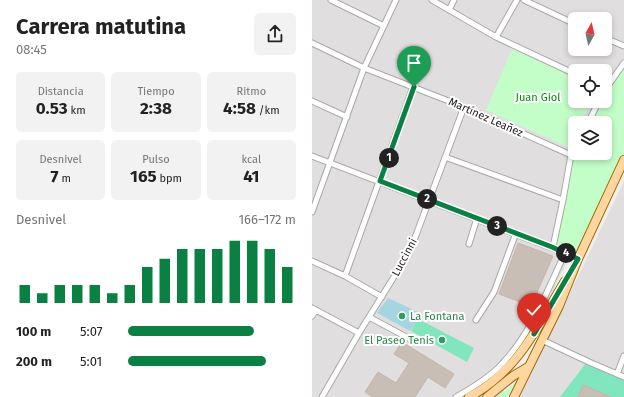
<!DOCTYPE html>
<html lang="es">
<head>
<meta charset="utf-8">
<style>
	body { margin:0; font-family:"Fira Sans",sans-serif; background:#f2f2f2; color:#222; height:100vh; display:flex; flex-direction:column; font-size:15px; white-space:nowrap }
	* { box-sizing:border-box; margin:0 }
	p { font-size:13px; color:#767676 }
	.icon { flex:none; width:22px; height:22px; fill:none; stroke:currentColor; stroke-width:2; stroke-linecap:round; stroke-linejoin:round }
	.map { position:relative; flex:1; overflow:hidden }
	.sheet { display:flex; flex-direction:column; background:#fff; width:312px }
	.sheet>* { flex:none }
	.needle { width:26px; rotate:8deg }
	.controls { position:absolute; left:256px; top:12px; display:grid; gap:8px }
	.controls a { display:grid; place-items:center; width:44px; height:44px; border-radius:6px; background:#fff; box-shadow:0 2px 6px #0003; font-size:20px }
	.pin { position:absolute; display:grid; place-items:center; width:34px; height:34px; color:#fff; margin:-41px -17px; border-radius:50% 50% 50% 0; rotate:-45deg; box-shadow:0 0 4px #0007 }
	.pin .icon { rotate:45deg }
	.km { position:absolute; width:20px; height:20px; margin:-10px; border-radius:50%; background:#222; color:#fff; font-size:11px; line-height:20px; text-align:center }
	.round { display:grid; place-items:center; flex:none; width:42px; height:42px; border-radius:6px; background:#f2f2f2 }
	.head { display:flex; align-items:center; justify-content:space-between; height:68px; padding:0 16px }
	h1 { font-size:22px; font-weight:700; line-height:30px }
	.stats { display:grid; grid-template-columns:repeat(3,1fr); gap:6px; height:68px; padding:4px 16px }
	.stats div { display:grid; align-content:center; border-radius:6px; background:#f2f2f2; text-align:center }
	.stats b { font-size:17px; font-weight:700 }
	.stats small { font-size:11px; font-weight:400 }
	.stats p { font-size:11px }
	.chart { height:112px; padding:8px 16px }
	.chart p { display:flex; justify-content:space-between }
	.chart svg { width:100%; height:72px; margin-top:4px; stroke:#0b8043; stroke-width:6 }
	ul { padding:0 16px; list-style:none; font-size:13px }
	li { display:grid; grid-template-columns:64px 48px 1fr; align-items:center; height:30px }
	li i { height:10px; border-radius:5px; background:#0b8043 }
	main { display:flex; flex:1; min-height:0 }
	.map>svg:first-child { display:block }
	.residential { fill:#e0dede; fill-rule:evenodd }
	.park { fill:#c3fdc7 }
	.pitch { fill:#81e6bd }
	.water { fill:#a6d5e2 }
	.building { fill:#c8beb6; stroke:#c5b5a9 }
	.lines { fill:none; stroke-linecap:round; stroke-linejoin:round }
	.street-casing { stroke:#a8a8a8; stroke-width:7 }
	.secondary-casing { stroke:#758100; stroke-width:9 }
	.primary-casing { stroke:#9f6800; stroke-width:10 }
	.street { stroke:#fff; stroke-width:5 }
	.secondary { stroke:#fcfeba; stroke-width:7 }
	.primary { stroke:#ffd5a0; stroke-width:8 }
	.route-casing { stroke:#fff; stroke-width:8 }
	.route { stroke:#0b8043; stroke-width:5 }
	.leisure-dot { fill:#2e9e5b; stroke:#fff; stroke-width:1.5 }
	.labels { text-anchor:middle; stroke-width:4; stroke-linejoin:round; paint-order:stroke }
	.park-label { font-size:11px; fill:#05850d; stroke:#fff }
	.street-label { font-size:11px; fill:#212121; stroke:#fff }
	.leisure-label { font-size:11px; fill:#27864d; stroke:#fff; text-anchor:start }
</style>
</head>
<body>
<main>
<section class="sheet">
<div class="head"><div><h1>Carrera matutina</h1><p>08:45</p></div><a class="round"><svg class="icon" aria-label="share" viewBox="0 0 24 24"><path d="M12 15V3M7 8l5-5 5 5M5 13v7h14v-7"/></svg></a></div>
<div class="stats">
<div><p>Distancia</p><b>0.53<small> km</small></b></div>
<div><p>Tiempo</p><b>2:38</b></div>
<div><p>Ritmo</p><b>4:58<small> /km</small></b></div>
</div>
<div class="stats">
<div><p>Desnivel</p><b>7<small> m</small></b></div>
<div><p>Pulso</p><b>165<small> bpm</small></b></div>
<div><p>kcal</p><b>41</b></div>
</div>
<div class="chart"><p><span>Desnivel</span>166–172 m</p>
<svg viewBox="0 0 160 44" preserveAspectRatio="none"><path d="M5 44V33M15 44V38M25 44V33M35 44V33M45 44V33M55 44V38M65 44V33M75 44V22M85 44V17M95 44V11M105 44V11M115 44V11M125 44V6M135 44V6M145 44V11M155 44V22"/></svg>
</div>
<ul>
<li><b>100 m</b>5:07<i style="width:75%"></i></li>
<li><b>200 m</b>5:01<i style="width:82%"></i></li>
</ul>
</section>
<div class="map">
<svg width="312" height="397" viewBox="0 0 312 397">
	<rect width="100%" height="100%" fill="#f2efe8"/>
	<!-- residential -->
	<path class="residential" d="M0,0h312v145l-123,252h-189zM263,19h30v30h-30zM263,71h30v30h-30zM263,123h30v30h-30z
		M312,181v216h-104z"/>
	<!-- park -->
	<path class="park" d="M200,49l63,28v24h17l-12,22h-5v10l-7,14 -82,-37z
		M312,63v97l-46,99 -25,-12 22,-100v6h30v-30h-17l11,-22h6v-11z
		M203,383l-7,14h-11z"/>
	<!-- pitch -->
	<path class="pitch" d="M106,319l56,29 -7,14 -56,-31z
		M274,363l38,16v18h-64z"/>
	<!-- water -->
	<path class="water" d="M76,298l34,16 -12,17 -33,-18z"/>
	<!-- building -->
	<path class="building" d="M206,243l35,13 -22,50 -32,-12z
		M90,342l52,32 -9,14 -17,-11 -13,20h-43l-7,-5 13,-20 18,11 13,-20 -15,-9z
		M271,385l28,12h-33z"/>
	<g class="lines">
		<defs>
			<path id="street" d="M19,0l53,26
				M120,0l64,37 79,37
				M212,0l51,24
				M137,10l5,-10
				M184,37l21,-37
				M293,38l19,8
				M0,43l52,25 100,39 107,48
				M293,90l19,-27
				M0,101l35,16
				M276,123l11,-22
				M0,156l253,97c-18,38 -34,81 -64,112 -12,13 -29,23 -45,32
				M133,157l118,43
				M0,212l52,-144 32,-68
				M157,244l8,-26
				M241,247l10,-47 8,-45 4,-8
				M0,261l33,15 37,21
				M33,276l68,-189
				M0,308l47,25
				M0,316l4,-6
				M57,317l41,22
				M164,320l18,-28 22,-59
				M230,340l47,22 35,15
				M305,374l7,-18
				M10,397l37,-64 51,-82 54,-144"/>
			<path id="secondary" d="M253,253l13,6"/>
			<path id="primary" d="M157,397c49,-26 69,-71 96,-116
				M175,397l26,-21 15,-9
				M202,397l45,-91 19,-47 46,-99"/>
		</defs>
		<!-- street casing -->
		<use href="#street" class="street-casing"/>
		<!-- secondary casing -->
		<use href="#secondary" class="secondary-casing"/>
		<!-- primary casing -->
		<use href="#primary" class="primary-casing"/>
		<!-- street -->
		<use href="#street" class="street"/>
		<!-- secondary -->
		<use href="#secondary" class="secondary"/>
		<!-- primary -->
		<use href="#primary" class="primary"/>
	</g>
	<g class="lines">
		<defs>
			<path id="route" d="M102,87l-34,94 172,66 26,12 -44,75"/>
		</defs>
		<!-- route casing -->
		<use href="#route" class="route-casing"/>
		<!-- route -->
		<use href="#route" class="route"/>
	</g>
	<!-- markers -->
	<g class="leisure-dot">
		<circle cx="90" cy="316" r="4"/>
		<circle cx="130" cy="340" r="4"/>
	</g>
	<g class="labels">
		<!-- park labels -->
		<g class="park-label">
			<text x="226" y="101">Juan Giol</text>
		</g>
		<!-- street labels -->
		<g class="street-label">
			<text transform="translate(174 117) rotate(24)" y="4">Martínez Leañez</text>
			<text transform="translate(92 257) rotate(-62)" y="4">Luccinni</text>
		</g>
		<!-- leisure labels -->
		<g class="leisure-label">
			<text x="98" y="320">La Fontana</text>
			<text x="122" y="344" text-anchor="end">El Paseo Tenis</text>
		</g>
	</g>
</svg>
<div class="controls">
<a><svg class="needle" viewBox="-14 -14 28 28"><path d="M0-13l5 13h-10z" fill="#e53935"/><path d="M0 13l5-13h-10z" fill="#767676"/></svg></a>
<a><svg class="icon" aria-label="locate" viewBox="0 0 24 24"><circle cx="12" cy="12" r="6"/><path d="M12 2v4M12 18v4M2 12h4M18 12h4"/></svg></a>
<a><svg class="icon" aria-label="layers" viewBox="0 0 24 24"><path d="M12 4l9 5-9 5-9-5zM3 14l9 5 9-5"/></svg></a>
</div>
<div class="pin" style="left:102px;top:87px;background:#1e9e55"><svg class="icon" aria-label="arrive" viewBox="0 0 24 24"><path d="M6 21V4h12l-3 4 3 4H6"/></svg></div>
<div class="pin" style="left:222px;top:334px;background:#d93025"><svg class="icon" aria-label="check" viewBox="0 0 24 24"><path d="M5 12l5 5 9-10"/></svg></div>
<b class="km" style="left:77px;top:158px">1</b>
<b class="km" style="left:115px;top:199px">2</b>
<b class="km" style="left:185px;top:226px">3</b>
<b class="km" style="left:254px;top:253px">4</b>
</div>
</main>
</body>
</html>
